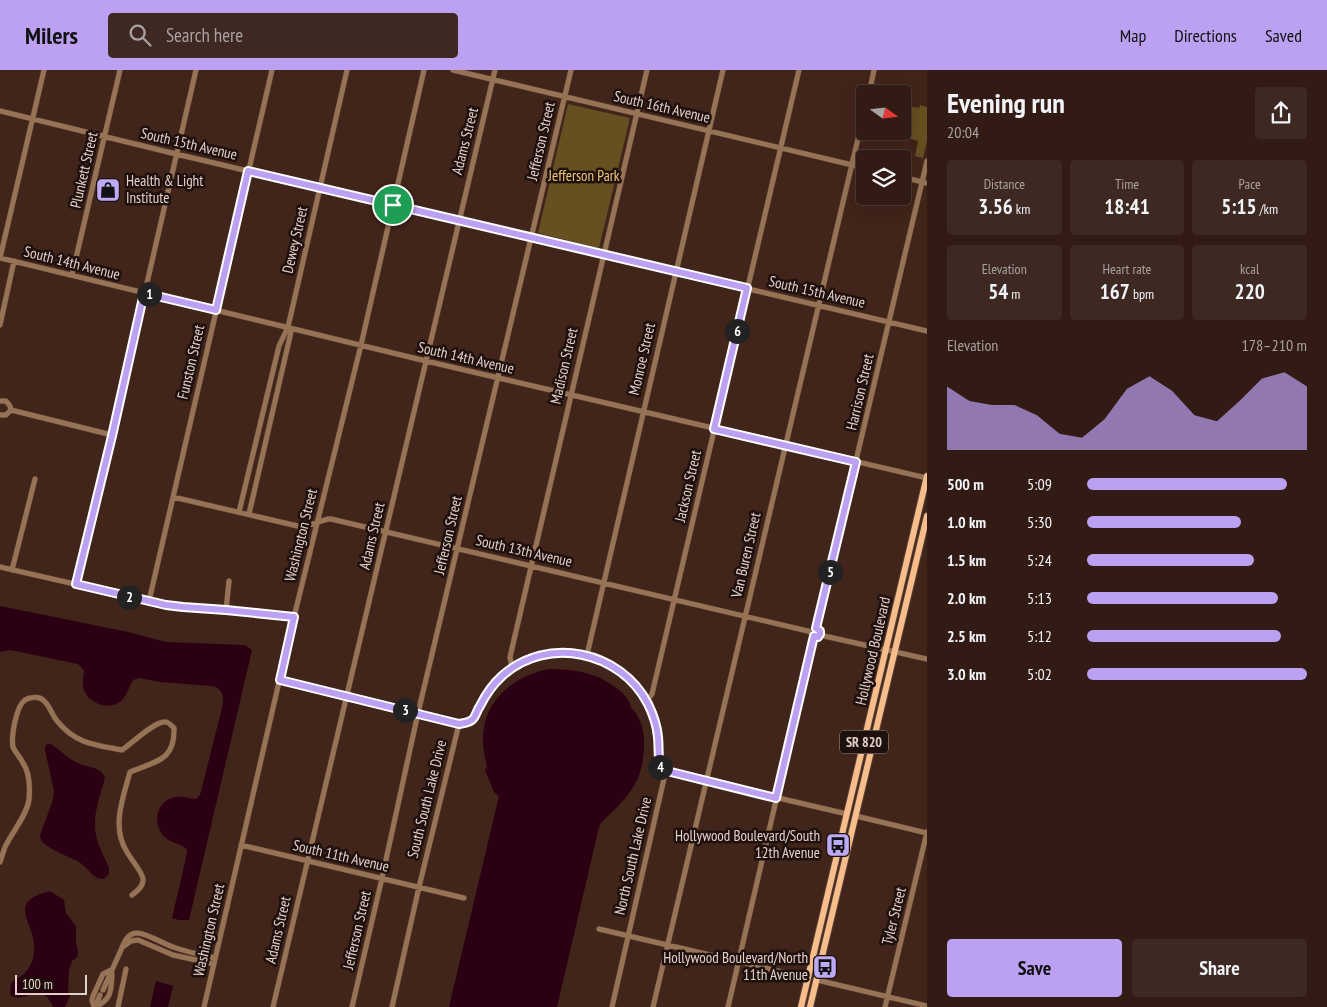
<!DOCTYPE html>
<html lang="en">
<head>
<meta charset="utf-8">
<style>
	body { margin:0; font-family:"PT Sans Narrow",sans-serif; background:#3d2822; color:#f1f3f6; height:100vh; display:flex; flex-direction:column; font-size:19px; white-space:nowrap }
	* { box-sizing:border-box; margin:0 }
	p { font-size:16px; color:#a8a1a0 }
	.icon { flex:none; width:28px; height:28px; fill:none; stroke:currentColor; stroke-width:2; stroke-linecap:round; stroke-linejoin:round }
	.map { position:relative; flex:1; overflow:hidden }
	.sheet { display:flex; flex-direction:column; background:#311b14; width:400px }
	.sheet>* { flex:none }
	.needle { width:32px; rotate:105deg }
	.controls { position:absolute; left:856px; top:15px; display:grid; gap:10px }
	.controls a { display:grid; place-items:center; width:55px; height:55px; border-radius:5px; background:#311b14; box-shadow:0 5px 20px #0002,0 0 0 1px #4c3934; font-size:25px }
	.scale { position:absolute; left:15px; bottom:12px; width:72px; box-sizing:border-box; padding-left:5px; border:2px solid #e3d0c9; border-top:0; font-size:14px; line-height:18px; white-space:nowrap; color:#e3d0c9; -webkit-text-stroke:4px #1e110d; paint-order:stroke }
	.pin { position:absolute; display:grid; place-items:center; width:42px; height:42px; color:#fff; margin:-21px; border:2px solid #fff; border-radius:50%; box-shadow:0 1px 5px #0007 }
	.km { position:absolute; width:25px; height:25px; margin:-12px; border-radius:50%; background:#222; color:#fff; font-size:14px; line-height:25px; text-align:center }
	.round { display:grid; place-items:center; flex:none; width:52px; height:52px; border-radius:5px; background:#3d2822 }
	.summary { display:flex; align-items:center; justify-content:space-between; height:85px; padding:0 20px }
	h1 { font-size:28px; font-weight:700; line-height:38px }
	.figures { display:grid; grid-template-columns:repeat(3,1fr); gap:8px; height:85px; padding:5px 20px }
	.figures div { display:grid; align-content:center; border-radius:5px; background:#3d2822; text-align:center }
	.figures b { font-size:21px; font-weight:700 }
	.figures small { font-size:14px; font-weight:400 }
	.figures p { font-size:14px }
	.chart { height:140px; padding:10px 20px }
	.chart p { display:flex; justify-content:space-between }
	.chart svg { width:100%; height:90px; margin-top:5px; fill:#bca0f2; opacity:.7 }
	.cta { display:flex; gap:10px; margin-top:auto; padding:10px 20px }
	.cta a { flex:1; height:58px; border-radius:5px; background:#bca0f2; color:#111; font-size:20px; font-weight:700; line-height:58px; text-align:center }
	.cta a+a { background:#3d2822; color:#f1f3f6 }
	ul { padding:0 20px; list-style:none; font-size:16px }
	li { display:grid; grid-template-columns:80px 60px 1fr; align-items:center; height:38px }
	li i { height:12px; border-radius:6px; background:#bca0f2 }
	header { display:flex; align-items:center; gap:30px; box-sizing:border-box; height:70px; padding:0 25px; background:#bca0f2; color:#111 }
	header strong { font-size:24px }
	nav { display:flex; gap:28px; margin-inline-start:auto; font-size:18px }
	.search { width:350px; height:45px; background:#3d2822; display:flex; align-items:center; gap:12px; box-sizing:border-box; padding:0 18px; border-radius:5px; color:#a8a1a0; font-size:19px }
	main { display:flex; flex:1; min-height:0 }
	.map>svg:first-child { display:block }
	.green { fill:#664f20 }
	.water { fill:#2b0012 }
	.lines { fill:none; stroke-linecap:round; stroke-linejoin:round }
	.minor-casing { stroke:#5b4036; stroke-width:6 }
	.major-casing { stroke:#5b4036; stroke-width:8 }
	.minor { stroke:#967355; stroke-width:5 }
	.major { stroke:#f7bd8b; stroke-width:6 }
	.route-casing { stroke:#fff; stroke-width:10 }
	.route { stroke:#bca0f2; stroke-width:6 }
	.labels { text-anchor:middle; stroke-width:5; stroke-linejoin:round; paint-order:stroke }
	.shield { fill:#1e110d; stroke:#a89791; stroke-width:1 }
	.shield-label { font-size:14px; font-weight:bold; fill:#e3d0c9 }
	.street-label { font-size:15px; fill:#e3d0c9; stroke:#1e110d }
	.park-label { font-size:15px; fill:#f1c879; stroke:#1e110d }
	.poi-label { font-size:15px; fill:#e3d0c9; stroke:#1e110d; text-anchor:end }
</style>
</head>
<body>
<header>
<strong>Milers</strong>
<div class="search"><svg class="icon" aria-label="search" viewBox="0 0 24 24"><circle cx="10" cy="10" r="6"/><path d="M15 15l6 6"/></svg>Search here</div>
<nav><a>Map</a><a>Directions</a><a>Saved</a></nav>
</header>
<main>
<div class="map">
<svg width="927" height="937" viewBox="0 0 927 937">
	<rect width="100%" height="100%" fill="#41241a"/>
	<!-- green -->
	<path class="green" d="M568,34l62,14 -31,130 -61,-15z
		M905,35l14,3 1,-3 7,2v34l-4,17 -8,-2 3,-15 -20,-6 1,-4h3l1,-17z"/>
	<!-- water -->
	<path class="water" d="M0,536l128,26 38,10 79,3 7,5 -63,270h-10l-7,-2 14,-60 1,-8c-5,-7 -14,-6 -20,-11 -16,-12 -12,-39 9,-42 7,-1 14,2 20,2l4,-4 23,-91c1,-9 -2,-16 -11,-18l-52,-4 -20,-4 -7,2c-4,7 -6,15 -12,21 -13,11 -36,1 -38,-15 -1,-5 1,-11 1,-16l-6,-6 -68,-14 -10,2z
		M548,599c25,0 47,3 67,18 8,6 15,12 16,21 7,5 11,16 12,24 2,10 1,18 0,27 -5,31 -21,43 -42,64l-2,4 -42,180h-108l50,-211 -5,-4 -9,-22 2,-3c-2,-9 -4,-18 -4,-27 0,-40 30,-63 65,-71z
		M47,674h4c9,6 17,15 27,19 9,5 23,3 27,15 -5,18 -13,38 -9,57 2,12 9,22 13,33v6l-5,5c-12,0 -15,-11 -25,-17 -13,-7 -27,-11 -38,-21l-1,-6 13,-35 1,-9 -9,-41v-3z
		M50,821l14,9 2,13 10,13v16l2,11 -1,4 -5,4 -3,9 -1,20 2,6 -5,11h-12c-12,-30 -29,-1 -43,-12l1,-11c2,-4 5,-5 9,-7 6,-4 11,-11 13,-19 9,-33 -33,-54 17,-67z
		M156,911l17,5 -5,21h-18z"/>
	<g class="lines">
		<defs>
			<path id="minor" d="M453,0l412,98
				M869,24l5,-24
				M0,41l176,43 751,177
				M902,107l25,6
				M0,188l426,103 501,117
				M0,188l44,-188
				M72,205l48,-205
				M0,255l14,-64
				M0,331h6l4,5 1,4
				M11,340l101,25
				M0,345h6l5,-5
				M173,427l129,30 26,-8h3l481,113
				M239,442l40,-166 9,-19 59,-257
				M249,444l42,-182 -3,-4
				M0,497l166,38 17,2 43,3 68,7
				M12,500l23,-91
				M76,514l36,-149 84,-365
				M149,531l123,-531
				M226,540l3,-29
				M816,559l111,-468
				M820,565l107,24
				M587,585l136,-585
				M512,597l-2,-10 137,-587
				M279,610l180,44c5,-1 10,-1 14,-5 3,-3 4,-9 7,-13 6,-12 12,-22 22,-30 45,-41 119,-25 146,28 5,10 9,22 10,33 1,10 0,20 2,30l11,5 35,9 141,33
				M646,632l6,-8 147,-624
				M856,746l71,17
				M241,775l223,53
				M0,792c2,-5 3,-10 5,-15 7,-15 21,-30 24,-47 1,-12 1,-27 -6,-37 -3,-6 -8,-11 -10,-16 -2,-10 3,-41 12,-47 5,-3 13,-4 18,0 7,5 9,16 15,22 18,22 38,23 64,28 9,-6 32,-28 42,-28 4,-1 7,3 10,6 1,33 -18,33 -44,44 -7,26 -19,55 -3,80 3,6 16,21 16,27 1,7 -6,12 -11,16
				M599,859l209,49
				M124,876l7,-5 7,-1 35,15 41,9
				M817,910l110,26
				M103,920l22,-49c3,-5 6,-8 12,-8 9,0 27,11 36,14 14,5 28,8 42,11
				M94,937l-2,-7 1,-4 10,-22 8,-4
				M95,937l5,-12
				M96,937c16,-9 15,-16 16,-33
				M118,937l8,-38
				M204,937l90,-390 67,-272 63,-275
				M273,937l222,-937
				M352,937l30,-129 36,-165 153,-643
				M392,937l27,-120 40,-163
				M612,937l54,-237
				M653,937l212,-898
				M728,937l86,-370
				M885,937l42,-175"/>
			<path id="major" d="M801,937l126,-531
				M810,937l117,-491"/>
		</defs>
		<!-- minor casing -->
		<use href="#minor" class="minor-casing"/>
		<!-- major casing -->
		<use href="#major" class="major-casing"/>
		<!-- minor -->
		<use href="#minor" class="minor"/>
		<!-- major -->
		<use href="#major" class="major"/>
	</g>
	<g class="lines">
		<defs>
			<path id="route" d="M248,101l499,117 -33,141 142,33 -40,166 4,3v3l-2,3 -4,-1 -38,162 -105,-26 -11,-5c-2,-10 -1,-20 -2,-30 -1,-11 -5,-23 -10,-33 -27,-53 -101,-69 -146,-28 -9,8 -16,18 -22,30 -3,4 -4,10 -7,13 -4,4 -9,4 -14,5l-179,-44 14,-63 -68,-7 -43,-3 -17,-2 -90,-21 36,-148 32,-143 72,17z"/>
		</defs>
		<!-- route casing -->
		<use href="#route" class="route-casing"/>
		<!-- route -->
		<use href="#route" class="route"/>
	</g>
	<!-- icons -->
	<defs>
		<symbol id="shop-square" viewBox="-11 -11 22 22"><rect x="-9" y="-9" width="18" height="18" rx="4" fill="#bea9f5" stroke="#1e110d"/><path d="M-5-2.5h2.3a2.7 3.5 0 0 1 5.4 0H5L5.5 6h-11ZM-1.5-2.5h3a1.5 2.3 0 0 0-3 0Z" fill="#111"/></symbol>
		<symbol id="bus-square" viewBox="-11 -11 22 22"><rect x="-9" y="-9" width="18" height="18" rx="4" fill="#bea9f5" stroke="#1e110d"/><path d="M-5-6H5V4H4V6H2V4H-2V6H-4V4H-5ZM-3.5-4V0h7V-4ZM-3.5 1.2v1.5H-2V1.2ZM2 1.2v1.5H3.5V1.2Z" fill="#111"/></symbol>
	</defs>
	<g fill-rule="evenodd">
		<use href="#shop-square" x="94" y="106" width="28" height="28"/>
		<use href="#bus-square" x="824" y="761" width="28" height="28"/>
		<use href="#bus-square" x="811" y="883" width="28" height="28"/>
	</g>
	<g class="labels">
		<!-- shield labels -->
		<rect class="shield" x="840" y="660.5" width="48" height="23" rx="4"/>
		<g class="shield-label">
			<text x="864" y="677">SR 820</text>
		</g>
		<!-- street labels -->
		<g class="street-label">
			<text transform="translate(662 37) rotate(13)" y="5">South 16th Avenue</text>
			<text transform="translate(465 71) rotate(-76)" y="5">Adams Street</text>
			<text transform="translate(541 71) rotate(-77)" y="5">Jefferson Street</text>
			<text transform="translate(189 74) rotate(13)" y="5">South 15th Avenue</text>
			<text transform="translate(84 100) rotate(-77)" y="5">Plunkett Street</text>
			<text transform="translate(295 170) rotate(-77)" y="5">Dewey Street</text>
			<text transform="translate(72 193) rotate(14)" y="5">South 14th Avenue</text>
			<text transform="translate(817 222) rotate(13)" y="5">South 15th Avenue</text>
			<text transform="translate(466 288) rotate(13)" y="5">South 14th Avenue</text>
			<text transform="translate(642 289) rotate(-77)" y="5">Monroe Street</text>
			<text transform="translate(191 292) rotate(-77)" y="5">Funston Street</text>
			<text transform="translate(564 296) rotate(-77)" y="5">Madison Street</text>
			<text transform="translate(860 322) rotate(-77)" y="5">Harrison Street</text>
			<text transform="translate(688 416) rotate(-77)" y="5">Jackson Street</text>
			<text transform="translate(301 465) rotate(-76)" y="5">Washington Street</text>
			<text transform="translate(448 465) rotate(-77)" y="5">Jefferson Street</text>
			<text transform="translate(372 466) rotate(-77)" y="5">Adams Street</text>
			<text transform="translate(524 481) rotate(13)" y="5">South 13th Avenue</text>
			<text transform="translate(746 485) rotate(-77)" y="5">Van Buren Street</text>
			<text transform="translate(873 581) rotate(-77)" y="5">Hollywood Boulevard</text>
			<text transform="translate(427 729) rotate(-76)" y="5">South South Lake Drive</text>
			<text transform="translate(341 786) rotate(13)" y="5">South 11th Avenue</text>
			<text transform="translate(633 786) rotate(-77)" y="5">North South Lake Drive</text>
			<text transform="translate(894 846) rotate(-76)" y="5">Tyler Street</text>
			<text transform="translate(209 860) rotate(-77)" y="5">Washington Street</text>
			<text transform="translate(278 860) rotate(-77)" y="5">Adams Street</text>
			<text transform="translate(357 860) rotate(-77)" y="5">Jefferson Street</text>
		</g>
		<!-- park labels -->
		<g class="park-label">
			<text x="584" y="111">Jefferson Park</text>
		</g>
		<!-- poi labels -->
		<g class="poi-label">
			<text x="126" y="116" text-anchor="start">Health &amp; Light<tspan x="126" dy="17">Institute</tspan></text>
			<text x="820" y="771">Hollywood Boulevard/South<tspan x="820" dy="17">12th Avenue</tspan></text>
			<text x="808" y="893">Hollywood Boulevard/North<tspan x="808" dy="17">11th Avenue</tspan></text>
		</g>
	</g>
</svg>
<div class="controls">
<a><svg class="needle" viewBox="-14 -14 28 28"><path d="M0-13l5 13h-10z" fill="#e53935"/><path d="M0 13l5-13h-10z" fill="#a8a1a0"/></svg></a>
<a><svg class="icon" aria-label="layers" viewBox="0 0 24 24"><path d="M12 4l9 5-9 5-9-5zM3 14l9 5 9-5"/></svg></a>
</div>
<div class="scale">100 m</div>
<div class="pin" style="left:393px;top:135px;background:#1e9e55"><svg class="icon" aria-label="arrive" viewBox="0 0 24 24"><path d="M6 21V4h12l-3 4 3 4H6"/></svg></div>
<b class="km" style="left:149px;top:224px">1</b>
<b class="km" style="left:129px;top:527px">2</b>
<b class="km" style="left:405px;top:640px">3</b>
<b class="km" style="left:660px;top:697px">4</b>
<b class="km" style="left:830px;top:502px">5</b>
<b class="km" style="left:737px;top:261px">6</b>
</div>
<section class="sheet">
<div class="summary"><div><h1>Evening run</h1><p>20:04</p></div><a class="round"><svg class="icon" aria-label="share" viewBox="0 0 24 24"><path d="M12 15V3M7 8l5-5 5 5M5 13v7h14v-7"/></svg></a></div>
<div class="figures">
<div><p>Distance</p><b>3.56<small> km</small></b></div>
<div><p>Time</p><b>18:41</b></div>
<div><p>Pace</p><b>5:15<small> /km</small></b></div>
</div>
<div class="figures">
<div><p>Elevation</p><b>54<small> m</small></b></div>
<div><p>Heart rate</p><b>167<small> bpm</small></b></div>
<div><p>kcal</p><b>220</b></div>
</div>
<div class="chart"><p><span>Elevation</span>178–210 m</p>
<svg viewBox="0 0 160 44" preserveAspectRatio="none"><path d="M0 44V13L10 20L20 22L30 22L40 27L50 36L60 38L70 29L80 14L90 8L100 15L110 27L120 30L130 20L140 9L150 6L160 13V44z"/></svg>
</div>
<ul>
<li><b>500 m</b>5:09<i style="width:91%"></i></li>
<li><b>1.0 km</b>5:30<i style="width:70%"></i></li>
<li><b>1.5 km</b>5:24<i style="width:76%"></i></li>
<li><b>2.0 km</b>5:13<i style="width:87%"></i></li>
<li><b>2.5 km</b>5:12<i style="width:88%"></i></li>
<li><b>3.0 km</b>5:02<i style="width:100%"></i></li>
</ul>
<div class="cta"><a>Save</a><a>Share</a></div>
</section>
</main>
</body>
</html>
